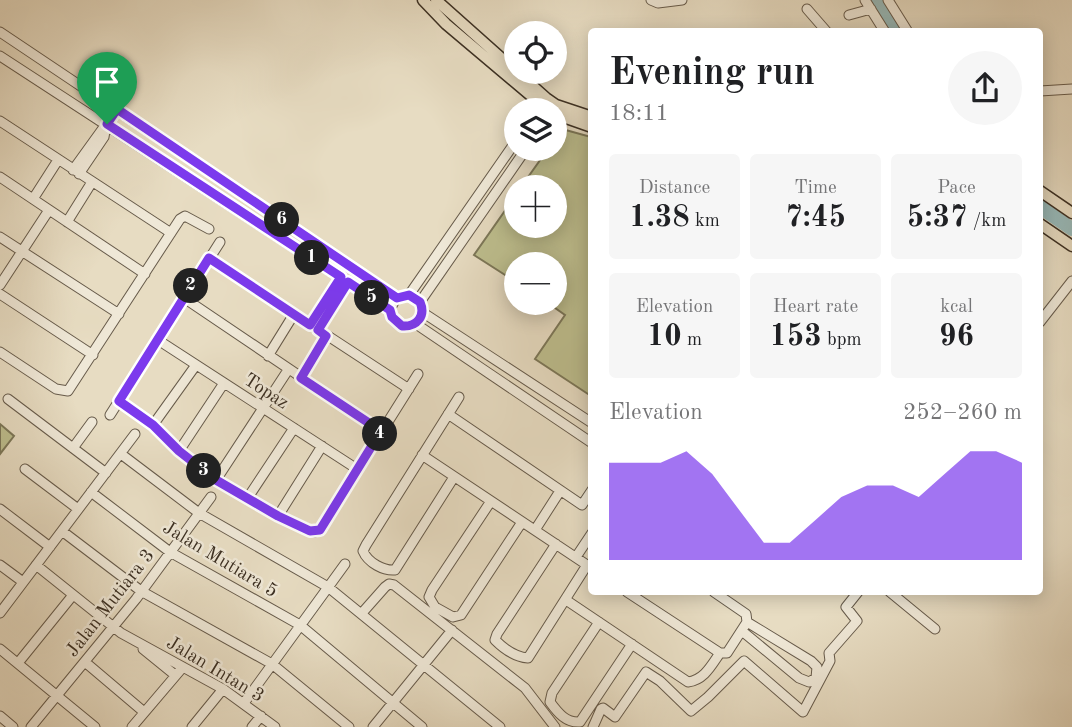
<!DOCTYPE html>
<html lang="en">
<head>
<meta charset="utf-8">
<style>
	body { margin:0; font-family:"Old Standard TT",serif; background:#f6f6f6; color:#202124; height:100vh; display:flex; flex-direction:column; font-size:26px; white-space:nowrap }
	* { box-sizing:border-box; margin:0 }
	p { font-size:23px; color:#757577 }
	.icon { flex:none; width:38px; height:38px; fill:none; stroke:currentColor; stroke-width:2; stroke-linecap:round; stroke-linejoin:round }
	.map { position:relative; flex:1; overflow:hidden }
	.sheet { position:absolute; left:588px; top:28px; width:455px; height:567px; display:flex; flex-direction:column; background:#fff; border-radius:7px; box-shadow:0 4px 18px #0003 }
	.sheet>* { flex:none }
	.tools { position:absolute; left:504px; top:21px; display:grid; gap:14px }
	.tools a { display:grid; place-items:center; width:63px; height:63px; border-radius:50%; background:#fff; box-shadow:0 4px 18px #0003; font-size:35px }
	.pin { position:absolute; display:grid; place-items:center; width:60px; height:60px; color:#fff; margin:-72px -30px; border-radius:50% 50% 50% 0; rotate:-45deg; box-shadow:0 0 7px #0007 }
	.pin .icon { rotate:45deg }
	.km { position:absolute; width:35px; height:35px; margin:-18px; border-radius:50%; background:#222; color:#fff; font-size:19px; line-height:35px; text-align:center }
	.round { display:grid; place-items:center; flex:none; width:74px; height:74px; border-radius:37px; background:#f6f6f6 }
	.headline { display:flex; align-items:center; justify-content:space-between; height:119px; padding:0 21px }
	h1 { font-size:38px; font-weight:700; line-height:52px }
	.metrics { display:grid; grid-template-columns:repeat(3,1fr); gap:10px; height:119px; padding:7px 21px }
	.metrics div { display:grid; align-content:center; border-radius:7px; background:#f6f6f6; text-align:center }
	.metrics b { font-size:30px; font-weight:700 }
	.metrics small { font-size:19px; font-weight:400 }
	.metrics p { font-size:19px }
	.chart { height:196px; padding:14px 21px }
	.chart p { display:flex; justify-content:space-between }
	.chart svg { width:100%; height:126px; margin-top:7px; fill:#7c3aed; opacity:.7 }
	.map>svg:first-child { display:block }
	.green { fill:#bdbe8e; stroke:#7c7758; stroke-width:2 }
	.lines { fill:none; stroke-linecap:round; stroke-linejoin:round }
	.river { stroke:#98baba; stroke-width:14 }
	.minor-casing { stroke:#675b4b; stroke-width:11 }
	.major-casing { stroke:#3c3023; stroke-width:13 }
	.minor { stroke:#efe8d7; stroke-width:9 }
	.major { stroke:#e7dcc2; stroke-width:10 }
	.route-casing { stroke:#fff; stroke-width:14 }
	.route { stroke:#7c3aed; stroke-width:9 }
	.labels { text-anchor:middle; stroke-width:5; stroke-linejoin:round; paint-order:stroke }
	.street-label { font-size:19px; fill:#3c3023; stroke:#efe8d7 }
</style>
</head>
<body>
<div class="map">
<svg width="1072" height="727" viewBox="0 0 1072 727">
	<rect width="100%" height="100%" fill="#e7dcc2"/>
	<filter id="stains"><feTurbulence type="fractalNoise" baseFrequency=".00286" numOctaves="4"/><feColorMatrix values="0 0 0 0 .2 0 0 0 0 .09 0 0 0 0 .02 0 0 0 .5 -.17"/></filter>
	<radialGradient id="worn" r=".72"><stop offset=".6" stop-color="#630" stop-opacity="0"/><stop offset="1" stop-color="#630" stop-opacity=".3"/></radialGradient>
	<!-- green -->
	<path class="green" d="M562,129l29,8v259l-56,-37 30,-44 -17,-12h7v-39h-39v18l-42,-27 42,-60v31h39v-39h-34l27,-38h7v-9z
		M0,424l14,12 -14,18z"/>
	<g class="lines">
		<!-- river -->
		<path class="river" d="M877,0l19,32
			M1040,207l32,22"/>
		<defs>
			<path id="minor" d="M651,0l7,3 24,-3
				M865,0l20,32
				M888,0l20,32
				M807,9l20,23
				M849,15l22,-6
				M0,32l397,266
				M0,56l390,254
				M1040,91l32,-2
				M0,121l171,112
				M73,170l44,-61
				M79,174l25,-37 2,-12
				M0,177l145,97
				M33,199l25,-39
				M67,222l25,-40
				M0,237l119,77
				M209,258l200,131
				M0,285l49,-75
				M0,294l93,61
				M409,295l11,7 2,10 -6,12 -14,2 -10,-9c-3,-13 4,-22 17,-22l107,-154
				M184,298l197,133
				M420,302l106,-153
				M422,312l170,111
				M1040,322l32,-41
				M416,324l176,119
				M310,325l31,-48
				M318,329l30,-47
				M158,340l199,129
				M0,352l56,37 12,2 112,-172 5,-3 24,13
				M268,356l26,-42
				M301,378l25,-42
				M8,399l98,74
				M119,401l34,24 26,26 37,29 62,36 37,16 5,-2 98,-156
				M448,414l134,91 10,-15
				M110,415l110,-173
				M153,425l43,-60
				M73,448l19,-26
				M179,451l45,-68
				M121,454l78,59 129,74 172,140
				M422,455l168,112
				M25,469l53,40
				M454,477l-59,93c-11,1 -27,-7 -32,-19l3,-6 93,-148
				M216,480l72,-110
				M91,492l79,60 130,73 122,102
				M247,499l47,-71
				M491,501l-59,89 -3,7 6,10 18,10 8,-2 61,-93
				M0,509l50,38
				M278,516l44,-70
				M535,530l25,-39
				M62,531l79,60 131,73 77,63
				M556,544l-59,90 -2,6c9,9 21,17 33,18l59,-93
				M576,557l16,-24
				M0,565l23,17
				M36,565l85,68 102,56 52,38
				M627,592l93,61
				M890,592l45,37
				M566,600l122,82c16,-2 23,-16 32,-29h7l20,-31 -1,-8 -32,-22
				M0,613l135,-179
				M362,613l23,-26 4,-3 5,1 131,103 30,39
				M599,622l-47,71 -2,9c8,11 16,21 30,20l52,-78
				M742,631l57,47 10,4 7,-4 1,-11 -6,-6 -64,-39
				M0,649l95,78
				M143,649l32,26
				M85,662l59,50
				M18,663l55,-68
				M244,703l101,-139
				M0,716l13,11
				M31,727l105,-128 75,-102
				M132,727l51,-60
				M192,727l31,-38
				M252,727l9,-11
				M373,727l79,-97
				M593,727l8,-18 2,-1 12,9 31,-45 14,9 31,30 17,-14 36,-36 59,51 27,-51 -1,-8 28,-32 -11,-14 12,-15"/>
			<path id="major" d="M423,0l23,24 102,86
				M436,0l110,98 10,7 36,12
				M555,114l37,13
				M1040,191l32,22
				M1040,224l32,22"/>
		</defs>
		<!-- minor casing -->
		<use href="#minor" class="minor-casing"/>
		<!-- major casing -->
		<use href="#major" class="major-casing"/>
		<!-- minor -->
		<use href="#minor" class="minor"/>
		<!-- major -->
		<use href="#major" class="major"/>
	</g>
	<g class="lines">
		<defs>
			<path id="route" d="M117,109l280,189 12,-3 11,7c6,14 -3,25 -18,24l-10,-9 -2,-7 -42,-28 -30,48 8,6 -25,42 80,53 -61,99 -10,1 -32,-15 -62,-36 -37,-29 -26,-26 -34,-24 90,-143 101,67 31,-48 -234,-153z"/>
		</defs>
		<!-- route casing -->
		<use href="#route" class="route-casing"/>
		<!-- route -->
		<use href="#route" class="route"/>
	</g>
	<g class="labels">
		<!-- street labels -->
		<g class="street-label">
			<text transform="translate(267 390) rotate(33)" y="7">Topaz</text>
			<text transform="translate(221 558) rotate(31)" y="7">Jalan Mutiara 5</text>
			<text transform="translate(109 602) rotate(-52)" y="7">Jalan Mutiara 3</text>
			<text transform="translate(216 668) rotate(31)" y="7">Jalan Intan 3</text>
		</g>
	</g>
	<rect width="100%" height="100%" filter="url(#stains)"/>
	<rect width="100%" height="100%" fill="url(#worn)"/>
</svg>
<div class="tools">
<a><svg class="icon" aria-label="locate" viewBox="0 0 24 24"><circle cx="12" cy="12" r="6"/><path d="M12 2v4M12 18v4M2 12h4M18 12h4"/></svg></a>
<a><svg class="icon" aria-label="layers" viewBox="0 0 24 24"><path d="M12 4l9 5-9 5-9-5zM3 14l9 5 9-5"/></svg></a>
<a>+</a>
<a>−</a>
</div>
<div class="pin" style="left:107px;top:124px;background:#1e9e55"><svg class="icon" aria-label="arrive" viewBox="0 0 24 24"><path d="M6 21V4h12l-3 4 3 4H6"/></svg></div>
<b class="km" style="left:312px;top:258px">1</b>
<b class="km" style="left:191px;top:286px">2</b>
<b class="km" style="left:204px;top:471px">3</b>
<b class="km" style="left:380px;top:434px">4</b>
<b class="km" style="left:372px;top:298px">5</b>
<b class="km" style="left:282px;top:220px">6</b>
<section class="sheet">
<div class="headline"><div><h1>Evening run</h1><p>18:11</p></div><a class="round"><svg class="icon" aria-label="share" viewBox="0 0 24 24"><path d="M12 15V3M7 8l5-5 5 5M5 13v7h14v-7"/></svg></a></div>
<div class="metrics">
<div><p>Distance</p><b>1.38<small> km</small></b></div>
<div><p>Time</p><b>7:45</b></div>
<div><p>Pace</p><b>5:37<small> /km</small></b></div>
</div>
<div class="metrics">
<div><p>Elevation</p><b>10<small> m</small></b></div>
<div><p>Heart rate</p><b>153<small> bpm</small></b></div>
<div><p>kcal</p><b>96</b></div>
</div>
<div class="chart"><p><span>Elevation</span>252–260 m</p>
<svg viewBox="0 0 160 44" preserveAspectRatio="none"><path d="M0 44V10L10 10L20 10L30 6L40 14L50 26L60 38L70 38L80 30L90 22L100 18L110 18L120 22L130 14L140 6L150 6L160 10V44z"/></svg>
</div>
</section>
</div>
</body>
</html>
